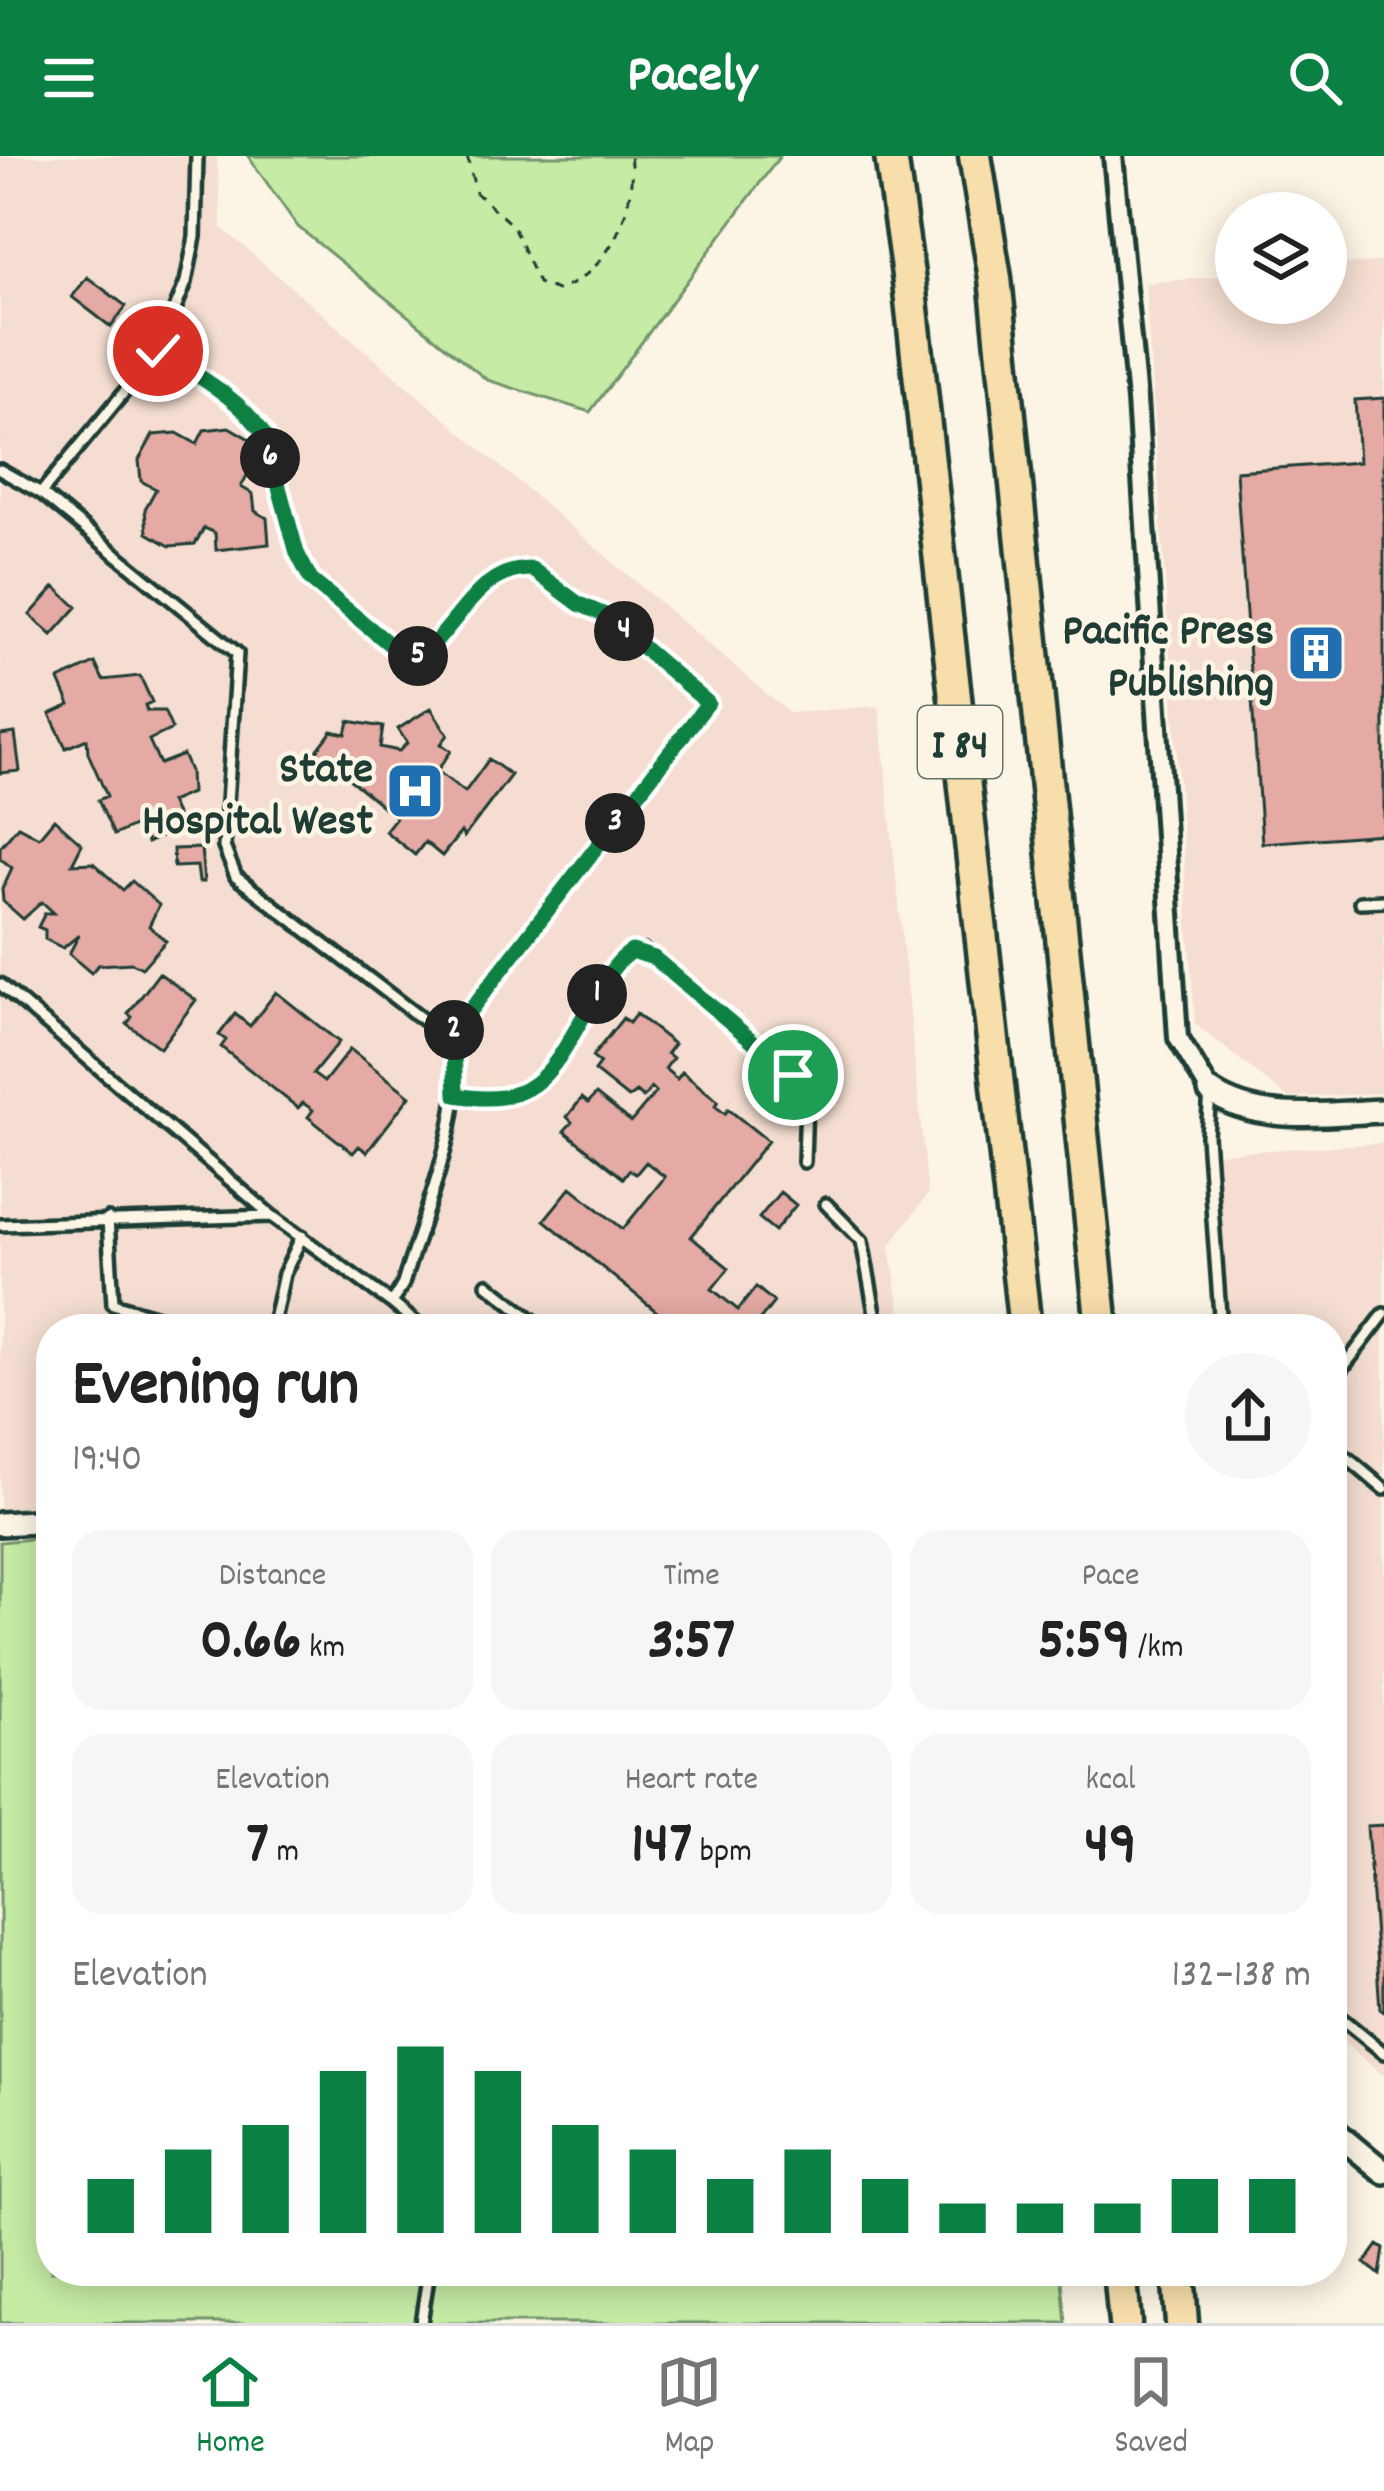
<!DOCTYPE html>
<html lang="en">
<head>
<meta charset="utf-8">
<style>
	body { margin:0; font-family:Dekko,sans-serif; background:#f6f6f6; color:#222; height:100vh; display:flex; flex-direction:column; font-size:45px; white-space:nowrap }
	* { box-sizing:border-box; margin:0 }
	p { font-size:39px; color:#767676 }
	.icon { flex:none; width:66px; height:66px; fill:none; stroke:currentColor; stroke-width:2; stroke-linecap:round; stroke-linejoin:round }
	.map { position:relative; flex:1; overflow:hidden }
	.panel { position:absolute; left:36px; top:1158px; width:1311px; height:972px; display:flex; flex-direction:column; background:#fff; border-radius:48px; box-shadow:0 6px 30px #0003 }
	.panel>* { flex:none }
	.fabs { position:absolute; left:1215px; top:36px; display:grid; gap:24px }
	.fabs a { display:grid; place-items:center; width:132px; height:132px; border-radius:50%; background:#fff; box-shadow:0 6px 30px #0003; font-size:60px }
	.pin { position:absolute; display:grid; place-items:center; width:102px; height:102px; color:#fff; margin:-51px; border:6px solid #fff; border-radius:50%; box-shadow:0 3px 12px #0007 }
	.km { position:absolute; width:60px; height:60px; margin:-30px; border-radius:50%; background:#222; color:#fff; font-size:33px; line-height:60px; text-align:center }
	.round { display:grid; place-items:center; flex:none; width:126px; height:126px; border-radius:63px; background:#f6f6f6 }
	.overview { display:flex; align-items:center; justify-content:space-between; height:204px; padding:0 36px }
	h1 { font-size:66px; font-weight:700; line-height:90px }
	.stats { display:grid; grid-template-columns:repeat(3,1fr); gap:18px; height:204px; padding:12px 36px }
	.stats div { display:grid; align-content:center; border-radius:30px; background:#f6f6f6; text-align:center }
	.stats b { font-size:60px; font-weight:700 }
	.stats small { font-size:33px; font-weight:400 }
	.stats p { font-size:33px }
	.chart { height:336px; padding:24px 36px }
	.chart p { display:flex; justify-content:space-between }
	.chart svg { width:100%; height:216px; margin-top:12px; stroke:#0b8043; stroke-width:6 }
	header { display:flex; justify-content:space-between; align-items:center; height:156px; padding:0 36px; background:#0b8043; color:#fff; font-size:54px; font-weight:700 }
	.tabs { display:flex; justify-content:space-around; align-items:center; height:168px; border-top:3px solid #e0e0e0; background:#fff; font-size:33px; color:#767676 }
	.tabs a { display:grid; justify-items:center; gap:6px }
	.tabs .selected { color:#0b8043 }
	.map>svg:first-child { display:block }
	.built { fill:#f5ded1 }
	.green { fill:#c5eba5; stroke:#72946c; stroke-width:3 }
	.building { fill:#e4aaa3; stroke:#1f3d34; stroke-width:3 }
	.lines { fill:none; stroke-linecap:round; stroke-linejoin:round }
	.service-casing { stroke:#1f3d34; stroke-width:18 }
	.minor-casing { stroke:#1f3d34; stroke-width:26 }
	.tertiary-casing { stroke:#1f3d34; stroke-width:30 }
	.motorway-casing { stroke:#1f3d34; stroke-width:39 }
	.path { stroke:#1f3d34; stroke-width:3; stroke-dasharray:9 9; stroke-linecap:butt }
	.service { stroke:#fcf5e5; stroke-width:9 }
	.minor { stroke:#fcf5e5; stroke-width:16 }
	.tertiary { stroke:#fcf5e5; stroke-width:21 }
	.motorway { stroke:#f8deab; stroke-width:30 }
	.route-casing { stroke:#fff; stroke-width:24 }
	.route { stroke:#0b8043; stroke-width:15 }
	.labels { text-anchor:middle; stroke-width:9; stroke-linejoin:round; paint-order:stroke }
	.shield { fill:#fcf5e5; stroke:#617469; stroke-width:3 }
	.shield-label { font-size:42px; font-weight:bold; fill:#1f3d34 }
	.poi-label { font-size:45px; font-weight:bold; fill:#1f3d34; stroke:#fcf5e5; text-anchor:end }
</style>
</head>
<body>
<header><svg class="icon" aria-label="menu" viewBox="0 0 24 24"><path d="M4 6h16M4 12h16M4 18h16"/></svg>Pacely<svg class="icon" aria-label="search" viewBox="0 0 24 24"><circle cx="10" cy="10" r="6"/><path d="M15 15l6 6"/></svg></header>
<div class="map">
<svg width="1384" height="2167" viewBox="0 0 1384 2167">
	<rect width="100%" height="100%" fill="#fcf5e5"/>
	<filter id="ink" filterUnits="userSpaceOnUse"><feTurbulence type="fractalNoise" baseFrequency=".00833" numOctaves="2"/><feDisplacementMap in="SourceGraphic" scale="24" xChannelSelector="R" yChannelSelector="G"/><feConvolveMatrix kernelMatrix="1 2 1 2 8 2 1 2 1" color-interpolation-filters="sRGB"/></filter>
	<g filter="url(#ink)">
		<!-- built -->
		<path class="built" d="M0,0h217l5,72 567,485 90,-7 49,488 -38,52 13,83h-852v176l-51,4z
			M1384,105v832l-96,5 -93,-74 -50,-741 91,-8v28h90v-37z
			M1384,987v933l-52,-43v-704h-117l-12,-175z"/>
		<!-- green -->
		<path class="green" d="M248,0h532l-190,256 -103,-32 -189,-153z
			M51,1381v734h1010l5,52h-1066v-781z"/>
		<!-- building -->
		<path class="building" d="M87,121l39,29 -15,21 -39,-30z
			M1384,242v436l-122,9 -26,-372 123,-9 -4,-62z
			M229,271l22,13 2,24 -12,23 12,7 2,17 12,7 2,26 -53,6 -1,-17 -11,-5 -9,16 -25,2 -23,-13 -2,-24 11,-20 -15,-8 -2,-21 14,-25 24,-2 20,11 7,-14z
			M55,431l22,20 -25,28 -22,-20z
			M95,507l8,17 37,-4 12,26 -7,3 2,6h17l8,18 -23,11 11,24 23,-9 7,16 1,22 -21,9 12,25 -35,16 -9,-19 -24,11 -16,-35 9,-4 -19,-43 -1,-14 -21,9 -16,-34 20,-9 -11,-25z
			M431,552l17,27 -7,9 10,7 -14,20 28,21 24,-33 22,16 -47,62 -3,-5 -19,24 -17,-14 -10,13 -30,-24 11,-14 -80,-65 16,-21 14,3 3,-13 34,6 -3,20 19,4 8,-8 -9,-14z
			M15,577l5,38 -20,2v-38z
			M54,663l28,25 -10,20 21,-1 30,27 9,-9 27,24 -10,21 17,15 -24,27 -10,-5 -34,2 -7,8 -22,-19 10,-19 -16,13 -18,-9v-9l-7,-3 7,-14h9l-12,-11 -19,17 -20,-18 -1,-12 10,-21 -12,-10v-11l18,-21 21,11z
			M201,692l3,34h-5l-2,-16 -23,1 -1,-18z
			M159,817l37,27 -36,48 -33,-24 5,-7 -4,-3z
			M276,836l63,50 -26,32 11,8 26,-33 60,47 -43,56 -8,-6 -6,7 -45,-36 5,-7 -10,-7 -5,5 -77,-61 5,-7 -7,-5 16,-21 15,12z
			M636,858l38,30 -7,9 6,5 -8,11 12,10 5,-7 36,29 -3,5 10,8 3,-5 40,32 -77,96 38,31 -17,21 26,21 18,-23 18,15 -18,23 5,4h-47l-18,-15 -12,15h-6l-134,-109 27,-33 52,42 42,-52 -19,-15 -10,12 -7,-4 -6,8 -59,-47 8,-9 -5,-5 15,-19 6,5 8,-9 35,28 25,-30 -5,-4 -8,10 -7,-6 -8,6 -34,-27 6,-8 -8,-6 31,-39 6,5z
			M780,1036l16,13 -21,26 -16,-13z
			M1384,1669v187l-4,-3 -13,-183z
			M1378,2089l6,4 -4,26 -15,-12z"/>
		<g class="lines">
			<defs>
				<path id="service" d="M158,195c37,23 83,48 107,85l32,117 14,27 88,72 21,4c39,-29 56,-89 112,-87l47,35 26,11 103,88 -260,336c29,50 -29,189 -45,245l-11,19 31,26
					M0,314l41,23 196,160 -13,194 12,30 212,162
					M41,337l117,-142 28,-69 9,-45 2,-81
					M1360,746l24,-1
					M0,828l272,232 120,87
					M1210,935l-3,45 14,193
					M456,939c89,16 99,-33 140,-100 11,-17 19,-33 36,-44h13l157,133 4,16 -2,62
					M826,1048l36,37 16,88
					M108,1063l5,85 55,16 88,9
					M0,1069l272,-9
					M487,1128l57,45
					M272,1173l12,-55 18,-38
					M1332,1226l52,-68
					M1332,1282l8,14 44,37
					M1332,1855l52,42
					M421,2167l8,-52"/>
				<path id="minor" d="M1113,0l24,244 41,638 32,53"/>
				<path id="tertiary" d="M1210,935c49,34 117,22 174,20
					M0,1368l51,-3
					M1332,1973l52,43"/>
				<path id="motorway" d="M891,0l18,126 116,1047
					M975,0l20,122 107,1051
					M1120,2115l5,52
					M1178,2115l4,52"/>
			</defs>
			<!-- service casing -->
			<use href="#service" class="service-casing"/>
			<!-- minor casing -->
			<use href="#minor" class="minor-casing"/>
			<!-- tertiary casing -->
			<use href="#tertiary" class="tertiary-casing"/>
			<!-- motorway casing -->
			<use href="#motorway" class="motorway-casing"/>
			<!-- path -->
			<path class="path" d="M467,0l9,37 37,33 25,57 19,7c52,-15 81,-84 73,-134"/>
			<!-- service -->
			<use href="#service" class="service"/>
			<!-- minor -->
			<use href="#minor" class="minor"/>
			<!-- tertiary -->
			<use href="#tertiary" class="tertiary"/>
			<!-- motorway -->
			<use href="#motorway" class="motorway"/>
		</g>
	</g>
	<g class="lines" filter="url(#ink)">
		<defs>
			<path id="route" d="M158,195c37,23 83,47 107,85l32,117 14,27 88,72 21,4c39,-29 56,-88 112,-87l47,35 26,11 103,88 -260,336 6,11 2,45c89,16 99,-34 140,-100 11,-17 19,-34 36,-44l22,7 139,117"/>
		</defs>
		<!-- route casing -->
		<use href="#route" class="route-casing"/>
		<!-- route -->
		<use href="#route" class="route"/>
	</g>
	<!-- icons -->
	<defs>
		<symbol id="building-square" viewBox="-11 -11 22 22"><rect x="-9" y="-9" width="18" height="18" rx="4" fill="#1f6fb2" stroke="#fcf5e5"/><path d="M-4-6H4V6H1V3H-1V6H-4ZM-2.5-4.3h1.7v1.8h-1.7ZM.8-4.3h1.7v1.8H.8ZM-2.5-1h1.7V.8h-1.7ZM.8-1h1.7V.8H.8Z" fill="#fff"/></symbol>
		<symbol id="hospital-square" viewBox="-11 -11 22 22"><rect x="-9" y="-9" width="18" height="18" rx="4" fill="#1f6fb2" stroke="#fcf5e5"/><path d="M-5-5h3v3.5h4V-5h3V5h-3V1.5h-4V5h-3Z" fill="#fff"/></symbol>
	</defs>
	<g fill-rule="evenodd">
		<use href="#building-square" x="1283" y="464" width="66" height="66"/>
		<use href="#hospital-square" x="382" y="602" width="66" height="66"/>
	</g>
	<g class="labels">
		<!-- shield labels -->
		<rect class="shield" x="918" y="550" width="84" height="72" rx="9"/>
		<g class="shield-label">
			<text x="960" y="601">I 84</text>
		</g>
		<!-- poi labels -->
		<g class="poi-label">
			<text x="1274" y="487">Pacific Press<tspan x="1274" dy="52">Publishing</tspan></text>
			<text x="373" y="625">State<tspan x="373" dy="52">Hospital West</tspan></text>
		</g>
	</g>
</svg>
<div class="fabs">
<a><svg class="icon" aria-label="layers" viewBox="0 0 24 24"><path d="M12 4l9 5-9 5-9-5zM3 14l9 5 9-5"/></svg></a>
</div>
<div class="pin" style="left:793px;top:919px;background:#1e9e55"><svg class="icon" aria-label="arrive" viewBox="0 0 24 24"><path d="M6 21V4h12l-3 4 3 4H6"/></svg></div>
<div class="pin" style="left:158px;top:195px;background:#d93025"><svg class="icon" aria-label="check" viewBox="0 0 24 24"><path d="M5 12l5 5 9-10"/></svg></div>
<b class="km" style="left:597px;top:838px">1</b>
<b class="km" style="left:454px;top:874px">2</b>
<b class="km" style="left:615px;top:667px">3</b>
<b class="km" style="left:624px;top:475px">4</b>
<b class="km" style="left:418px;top:500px">5</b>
<b class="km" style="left:270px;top:302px">6</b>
<section class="panel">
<div class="overview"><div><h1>Evening run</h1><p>19:40</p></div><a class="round"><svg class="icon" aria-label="share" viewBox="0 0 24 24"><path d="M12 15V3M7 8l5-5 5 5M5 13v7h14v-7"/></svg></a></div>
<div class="stats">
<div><p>Distance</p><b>0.66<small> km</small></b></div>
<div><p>Time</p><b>3:57</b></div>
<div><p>Pace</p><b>5:59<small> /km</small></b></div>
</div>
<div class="stats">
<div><p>Elevation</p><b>7<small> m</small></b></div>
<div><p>Heart rate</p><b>147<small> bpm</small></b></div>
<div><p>kcal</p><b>49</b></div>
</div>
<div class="chart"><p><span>Elevation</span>132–138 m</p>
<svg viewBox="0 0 160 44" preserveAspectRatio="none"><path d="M5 44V33M15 44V27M25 44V22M35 44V11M45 44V6M55 44V11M65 44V22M75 44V27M85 44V33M95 44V27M105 44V33M115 44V38M125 44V38M135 44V38M145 44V33M155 44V33"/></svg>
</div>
</section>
</div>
<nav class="tabs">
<a class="selected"><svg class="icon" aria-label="home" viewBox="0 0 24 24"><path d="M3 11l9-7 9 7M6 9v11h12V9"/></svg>Home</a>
<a><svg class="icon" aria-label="map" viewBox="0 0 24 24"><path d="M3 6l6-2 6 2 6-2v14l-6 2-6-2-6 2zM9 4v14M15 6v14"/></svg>Map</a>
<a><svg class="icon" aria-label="saved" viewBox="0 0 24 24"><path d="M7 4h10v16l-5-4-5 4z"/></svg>Saved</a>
</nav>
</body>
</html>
